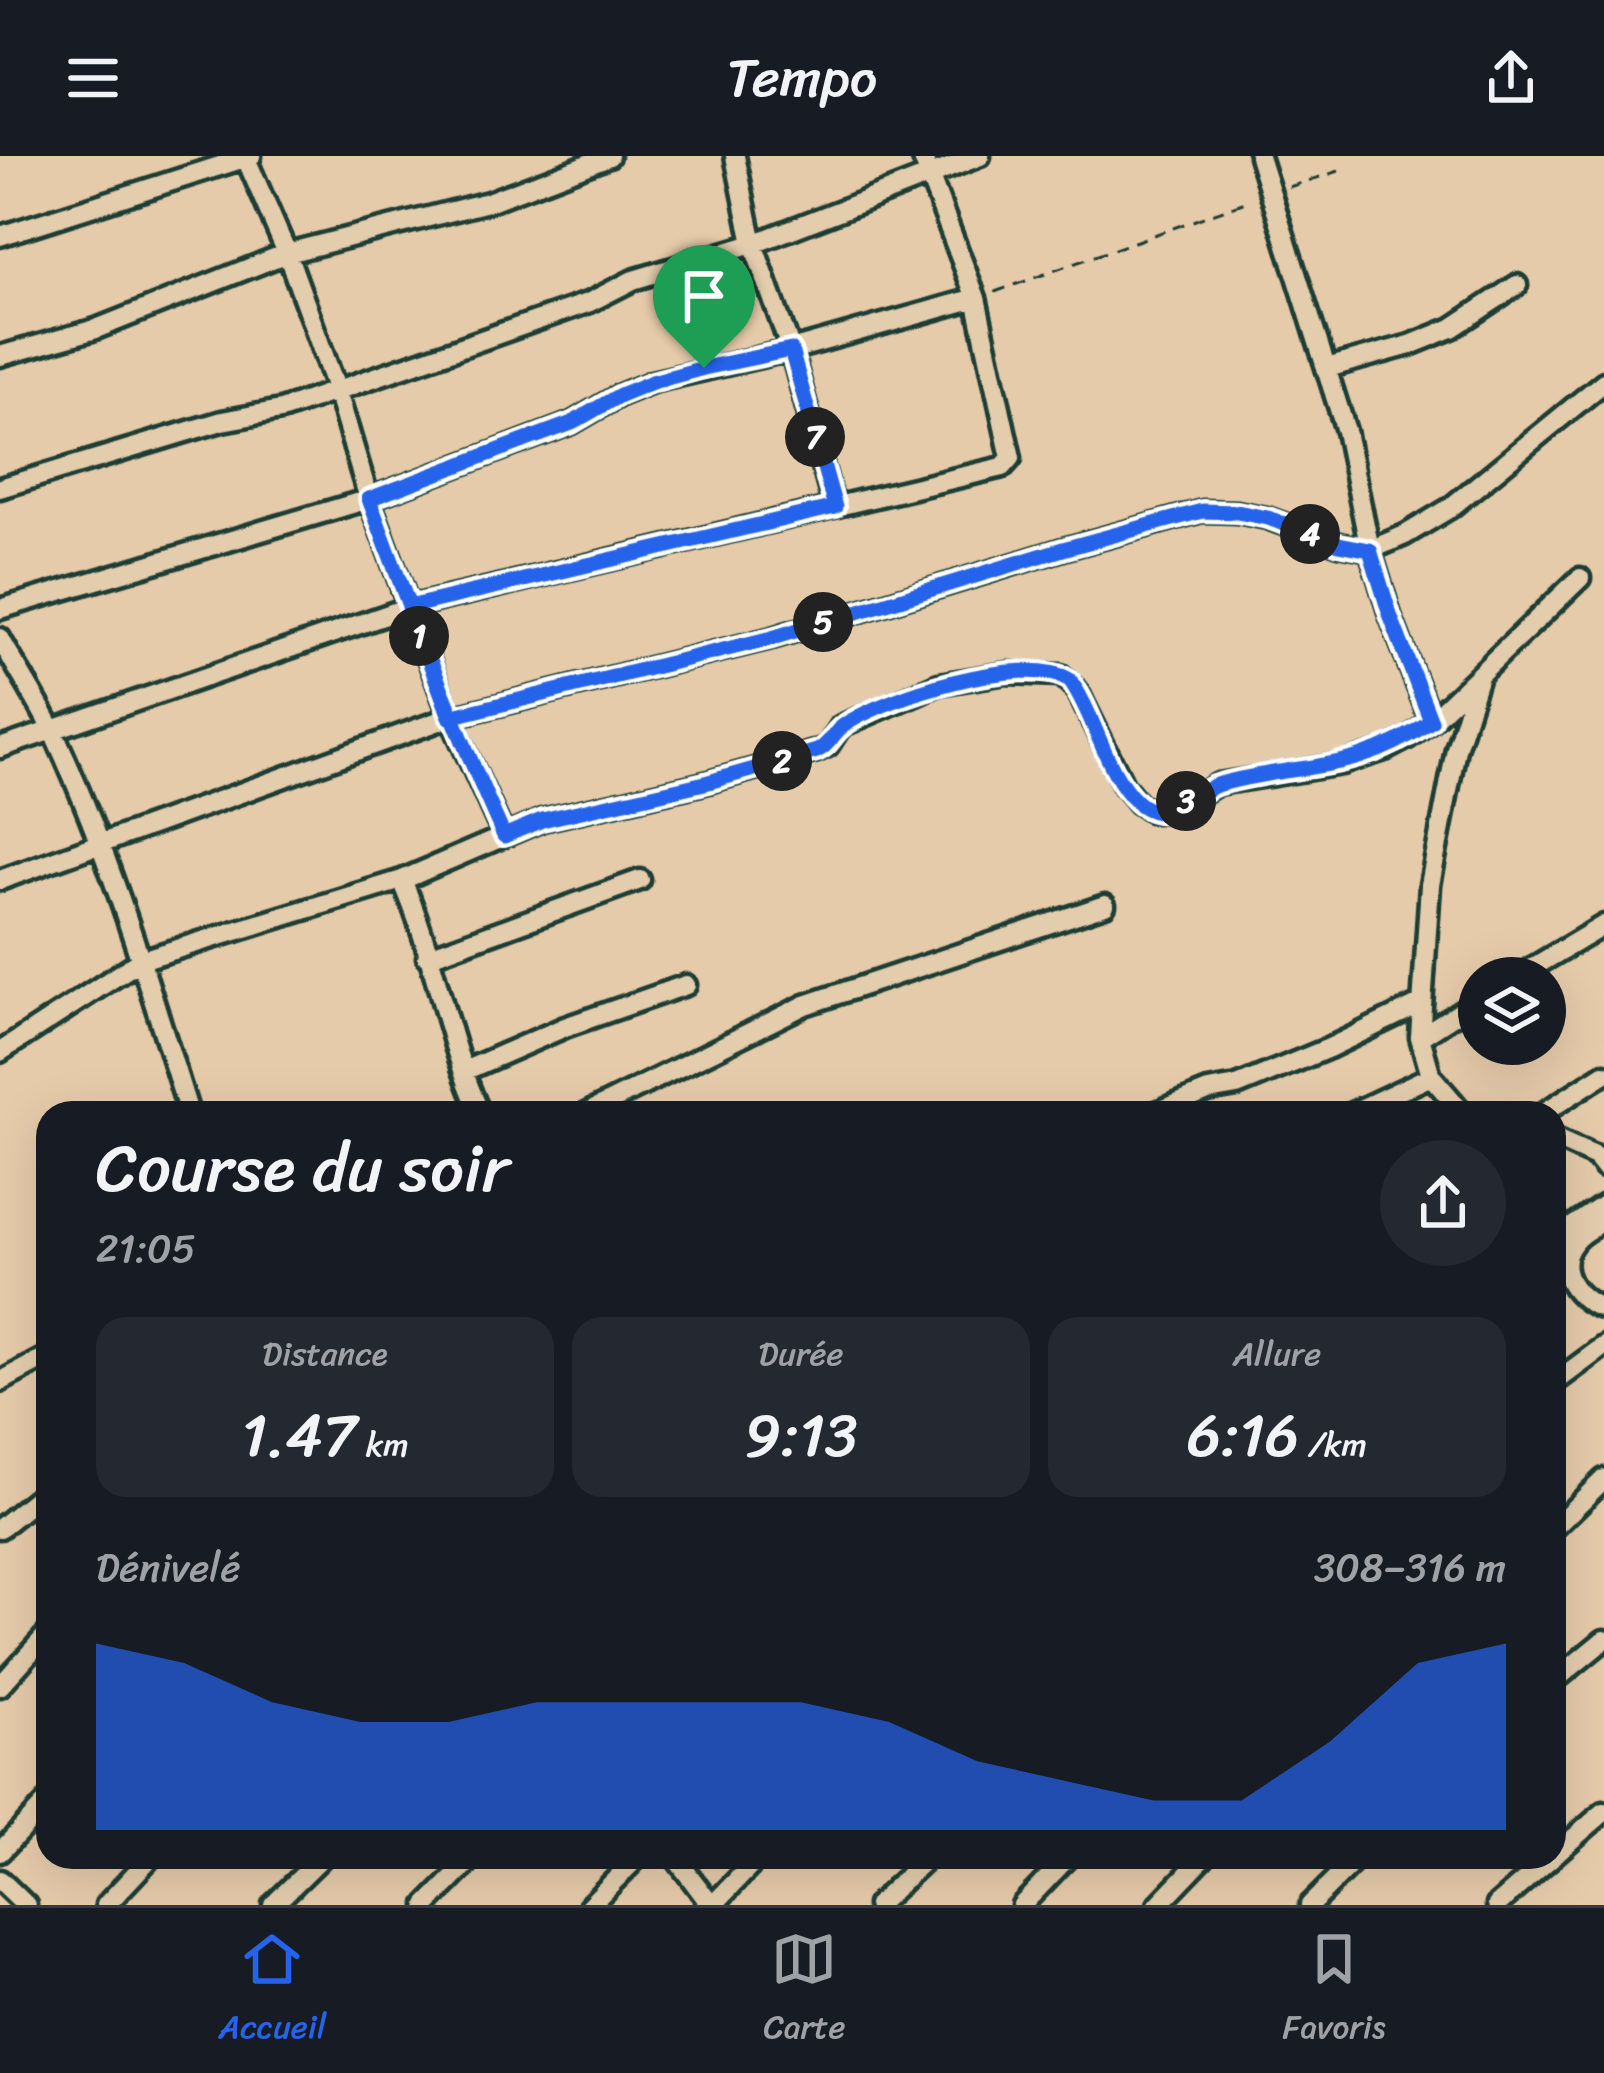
<!DOCTYPE html>
<html lang="fr">
<head>
<meta charset="utf-8">
<style>
	body { margin:0; font-family:Sriracha,sans-serif; background:#242831; color:#f1f3f6; height:100vh; display:flex; flex-direction:column; font-size:45px; white-space:nowrap }
	* { box-sizing:border-box; margin:0 }
	p { font-size:39px; color:#9ea1a6 }
	.icon { flex:none; width:66px; height:66px; fill:none; stroke:currentColor; stroke-width:2; stroke-linecap:round; stroke-linejoin:round }
	.map { position:relative; flex:1; overflow:hidden }
	.drawer { position:absolute; left:36px; top:945px; width:1530px; height:768px; display:flex; flex-direction:column; background:#171b24; border-radius:36px; box-shadow:0 12px 48px #0002 }
	.drawer>* { flex:none }
	.fabs { position:absolute; left:1458px; top:801px; display:grid; gap:24px }
	.fabs a { display:grid; place-items:center; width:108px; height:108px; border-radius:50%; background:#171b24; box-shadow:0 12px 48px #0002; font-size:60px }
	.pin { position:absolute; display:grid; place-items:center; width:102px; height:102px; color:#fff; margin:-123px -51px; border-radius:50% 50% 50% 0; rotate:-45deg; box-shadow:0 0 12px #0007 }
	.pin .icon { rotate:45deg }
	.km { position:absolute; width:60px; height:60px; margin:-30px; border-radius:50%; background:#222; color:#fff; font-size:33px; line-height:60px; text-align:center }
	.round { display:grid; place-items:center; flex:none; width:126px; height:126px; border-radius:63px; background:#242831 }
	.headline { display:flex; align-items:center; justify-content:space-between; height:204px; padding:0 60px }
	h1 { font-size:66px; font-weight:600; line-height:90px }
	.stats { display:grid; grid-template-columns:repeat(3,1fr); gap:18px; height:204px; padding:12px 60px }
	.stats div { display:grid; align-content:center; border-radius:30px; background:#242831; text-align:center }
	.stats b { font-size:60px; font-weight:600 }
	.stats small { font-size:33px; font-weight:400 }
	.stats p { font-size:33px }
	.chart { height:336px; padding:24px 60px }
	.chart p { display:flex; justify-content:space-between }
	.chart svg { width:100%; height:216px; margin-top:12px; fill:#2563eb; opacity:.7 }
	header { display:flex; justify-content:space-between; align-items:center; height:156px; padding:0 60px; background:#171b24; font-size:54px; font-weight:600 }
	.menu { display:flex; justify-content:space-around; align-items:center; height:168px; border-top:3px solid #363941; background:#171b24; font-size:33px; color:#9ea1a6 }
	.menu a { display:grid; justify-items:center; gap:6px }
	.menu .active { color:#2563eb }
	.map>svg:first-child { display:block }
	.lines { fill:none; stroke-linecap:round; stroke-linejoin:round }
	.minor-casing { stroke:#1f3d34; stroke-width:27 }
	.path { stroke:#1f3d34; stroke-width:3; stroke-dasharray:12 9; stroke-linecap:butt }
	.minor { stroke:#e4cdad; stroke-width:18 }
	.route-casing { stroke:#fff; stroke-width:24 }
	.route { stroke:#2563eb; stroke-width:15 }
</style>
</head>
<body>
<header><svg class="icon" aria-label="menu" viewBox="0 0 24 24"><path d="M4 6h16M4 12h16M4 18h16"/></svg>Tempo<svg class="icon" aria-label="share" viewBox="0 0 24 24"><path d="M12 15V3M7 8l5-5 5 5M5 13v7h14v-7"/></svg></header>
<div class="map">
<svg width="1604" height="1749" viewBox="0 0 1604 1749">
	<rect width="100%" height="100%" fill="#e6cbaa"/>
	<filter id="ink" filterUnits="userSpaceOnUse"><feTurbulence type="fractalNoise" baseFrequency=".00833" numOctaves="2"/><feDisplacementMap in="SourceGraphic" scale="24" xChannelSelector="R" yChannelSelector="G"/><feConvolveMatrix kernelMatrix="1 2 1 2 8 2 1 2 1" color-interpolation-filters="sRGB"/></filter>
	<g filter="url(#ink)">
		<g class="lines">
			<defs>
				<path id="minor" d="M245,0l42,97 49,135 33,111 81,218 54,119
					M735,0l18,88 38,106 43,157
					M1259,0l87,275 24,119 20,65 41,106
					M0,80l251,-80
					M0,200l96,-27 191,-76 201,-51 121,-46
					M1327,212l83,-23 42,-17 65,-43
					M0,332l222,-67 59,-11 309,-108 43,-22 120,-36 227,-88
					M0,453l369,-110 203,-76 48,-28 32,-13 139,-32 185,-52
					M0,482c18,33 39,64 55,98 56,121 94,250 134,377
					M0,592l409,-141 594,-140 8,-9 -35,-160 -54,-142
					M0,724l450,-163 322,-79 291,-89 139,-38 35,1 30,6 72,26 31,6 35,-15 45,-27 154,-126
					M402,724c33,75 44,158 78,233
					M427,801l213,-77
					M1515,822l89,-53
					M1420,881l10,-152 26,-136 23,-73
					M0,896l141,-92 261,-80 140,-60 163,-37 112,-32 11,-5 13,-20 98,-42 68,-11 54,2 16,15 47,96 14,17 14,9h19l47,-28 124,-20 43,-14 23,-12 23,-17 149,-143
					M464,915l101,-44 121,-42
					M587,957l218,-108 300,-100
					M1154,957l54,-22 29,-5 92,-38 93,-45
					M1352,957l79,-37
					M1463,957l-32,-37 -11,-39 59,-38
					M1543,957l61,-39
					M1554,982l42,19 8,10
					M1604,1062c-9,10 -22,13 -30,24 -22,27 2,58 30,67
					M1554,1083l50,-34
					M0,1226l48,-26
					M1554,1227l50,-37
					M0,1372l48,-39
					M1554,1372l50,-49
					M1554,1525l50,-41
					M0,1530l48,-53
					M0,1696l48,-51
					M1554,1699l50,-43
					M675,1701l36,48
					M0,1724l26,25
					M106,1749l45,-48
					M273,1749l49,-48
					M427,1749l47,-48
					M590,1749l48,-48
					M713,1749l46,-48
					M877,1749l51,-48
					M1022,1749l46,-48
					M1158,1749l46,-48
					M1310,1749l48,-48
					M1497,1749l55,-48"/>
			</defs>
			<!-- minor casing -->
			<use href="#minor" class="minor-casing"/>
			<!-- path -->
			<path class="path" d="M1289,31l50,-16
				M995,136l256,-92"/>
			<!-- minor -->
			<use href="#minor" class="minor"/>
		</g>
	</g>
	<g class="lines" filter="url(#ink)">
		<defs>
			<path id="route" d="M704,212l-52,14 -32,13 -48,28 -203,76c42,114 85,227 135,337l38,-16 163,-37 112,-32c13,-6 15,-17 26,-25 41,-29 182,-74 227,-46 25,35 36,94 67,122 9,8 23,13 34,9 18,-6 30,-22 49,-27 84,-23 133,-8 211,-63l-41,-106 -20,-65 -31,-6 -71,-26 -31,-6 -35,-1 -139,38 -291,89 -322,79 -41,-110 426,-100 -44,-157 -87,18"/>
		</defs>
		<!-- route casing -->
		<use href="#route" class="route-casing"/>
		<!-- route -->
		<use href="#route" class="route"/>
	</g>
</svg>
<div class="fabs">
<a><svg class="icon" aria-label="layers" viewBox="0 0 24 24"><path d="M12 4l9 5-9 5-9-5zM3 14l9 5 9-5"/></svg></a>
</div>
<div class="pin" style="left:704px;top:212px;background:#1e9e55"><svg class="icon" aria-label="arrive" viewBox="0 0 24 24"><path d="M6 21V4h12l-3 4 3 4H6"/></svg></div>
<b class="km" style="left:419px;top:480px">1</b>
<b class="km" style="left:782px;top:605px">2</b>
<b class="km" style="left:1186px;top:645px">3</b>
<b class="km" style="left:1310px;top:378px">4</b>
<b class="km" style="left:823px;top:466px">5</b>
<b class="km" style="left:815px;top:281px">7</b>
<section class="drawer">
<div class="headline"><div><h1>Course du soir</h1><p>21:05</p></div><a class="round"><svg class="icon" aria-label="share" viewBox="0 0 24 24"><path d="M12 15V3M7 8l5-5 5 5M5 13v7h14v-7"/></svg></a></div>
<div class="stats">
<div><p>Distance</p><b>1.47<small> km</small></b></div>
<div><p>Durée</p><b>9:13</b></div>
<div><p>Allure</p><b>6:16<small> /km</small></b></div>
</div>
<div class="chart"><p><span>Dénivelé</span>308–316 m</p>
<svg viewBox="0 0 160 44" preserveAspectRatio="none"><path d="M0 44V6L10 10L20 18L30 22L40 22L50 18L60 18L70 18L80 18L90 22L100 30L110 34L120 38L130 38L140 26L150 10L160 6V44z"/></svg>
</div>
</section>
</div>
<nav class="menu">
<a class="active"><svg class="icon" aria-label="home" viewBox="0 0 24 24"><path d="M3 11l9-7 9 7M6 9v11h12V9"/></svg>Accueil</a>
<a><svg class="icon" aria-label="map" viewBox="0 0 24 24"><path d="M3 6l6-2 6 2 6-2v14l-6 2-6-2-6 2zM9 4v14M15 6v14"/></svg>Carte</a>
<a><svg class="icon" aria-label="saved" viewBox="0 0 24 24"><path d="M7 4h10v16l-5-4-5 4z"/></svg>Favoris</a>
</nav>
</body>
</html>
